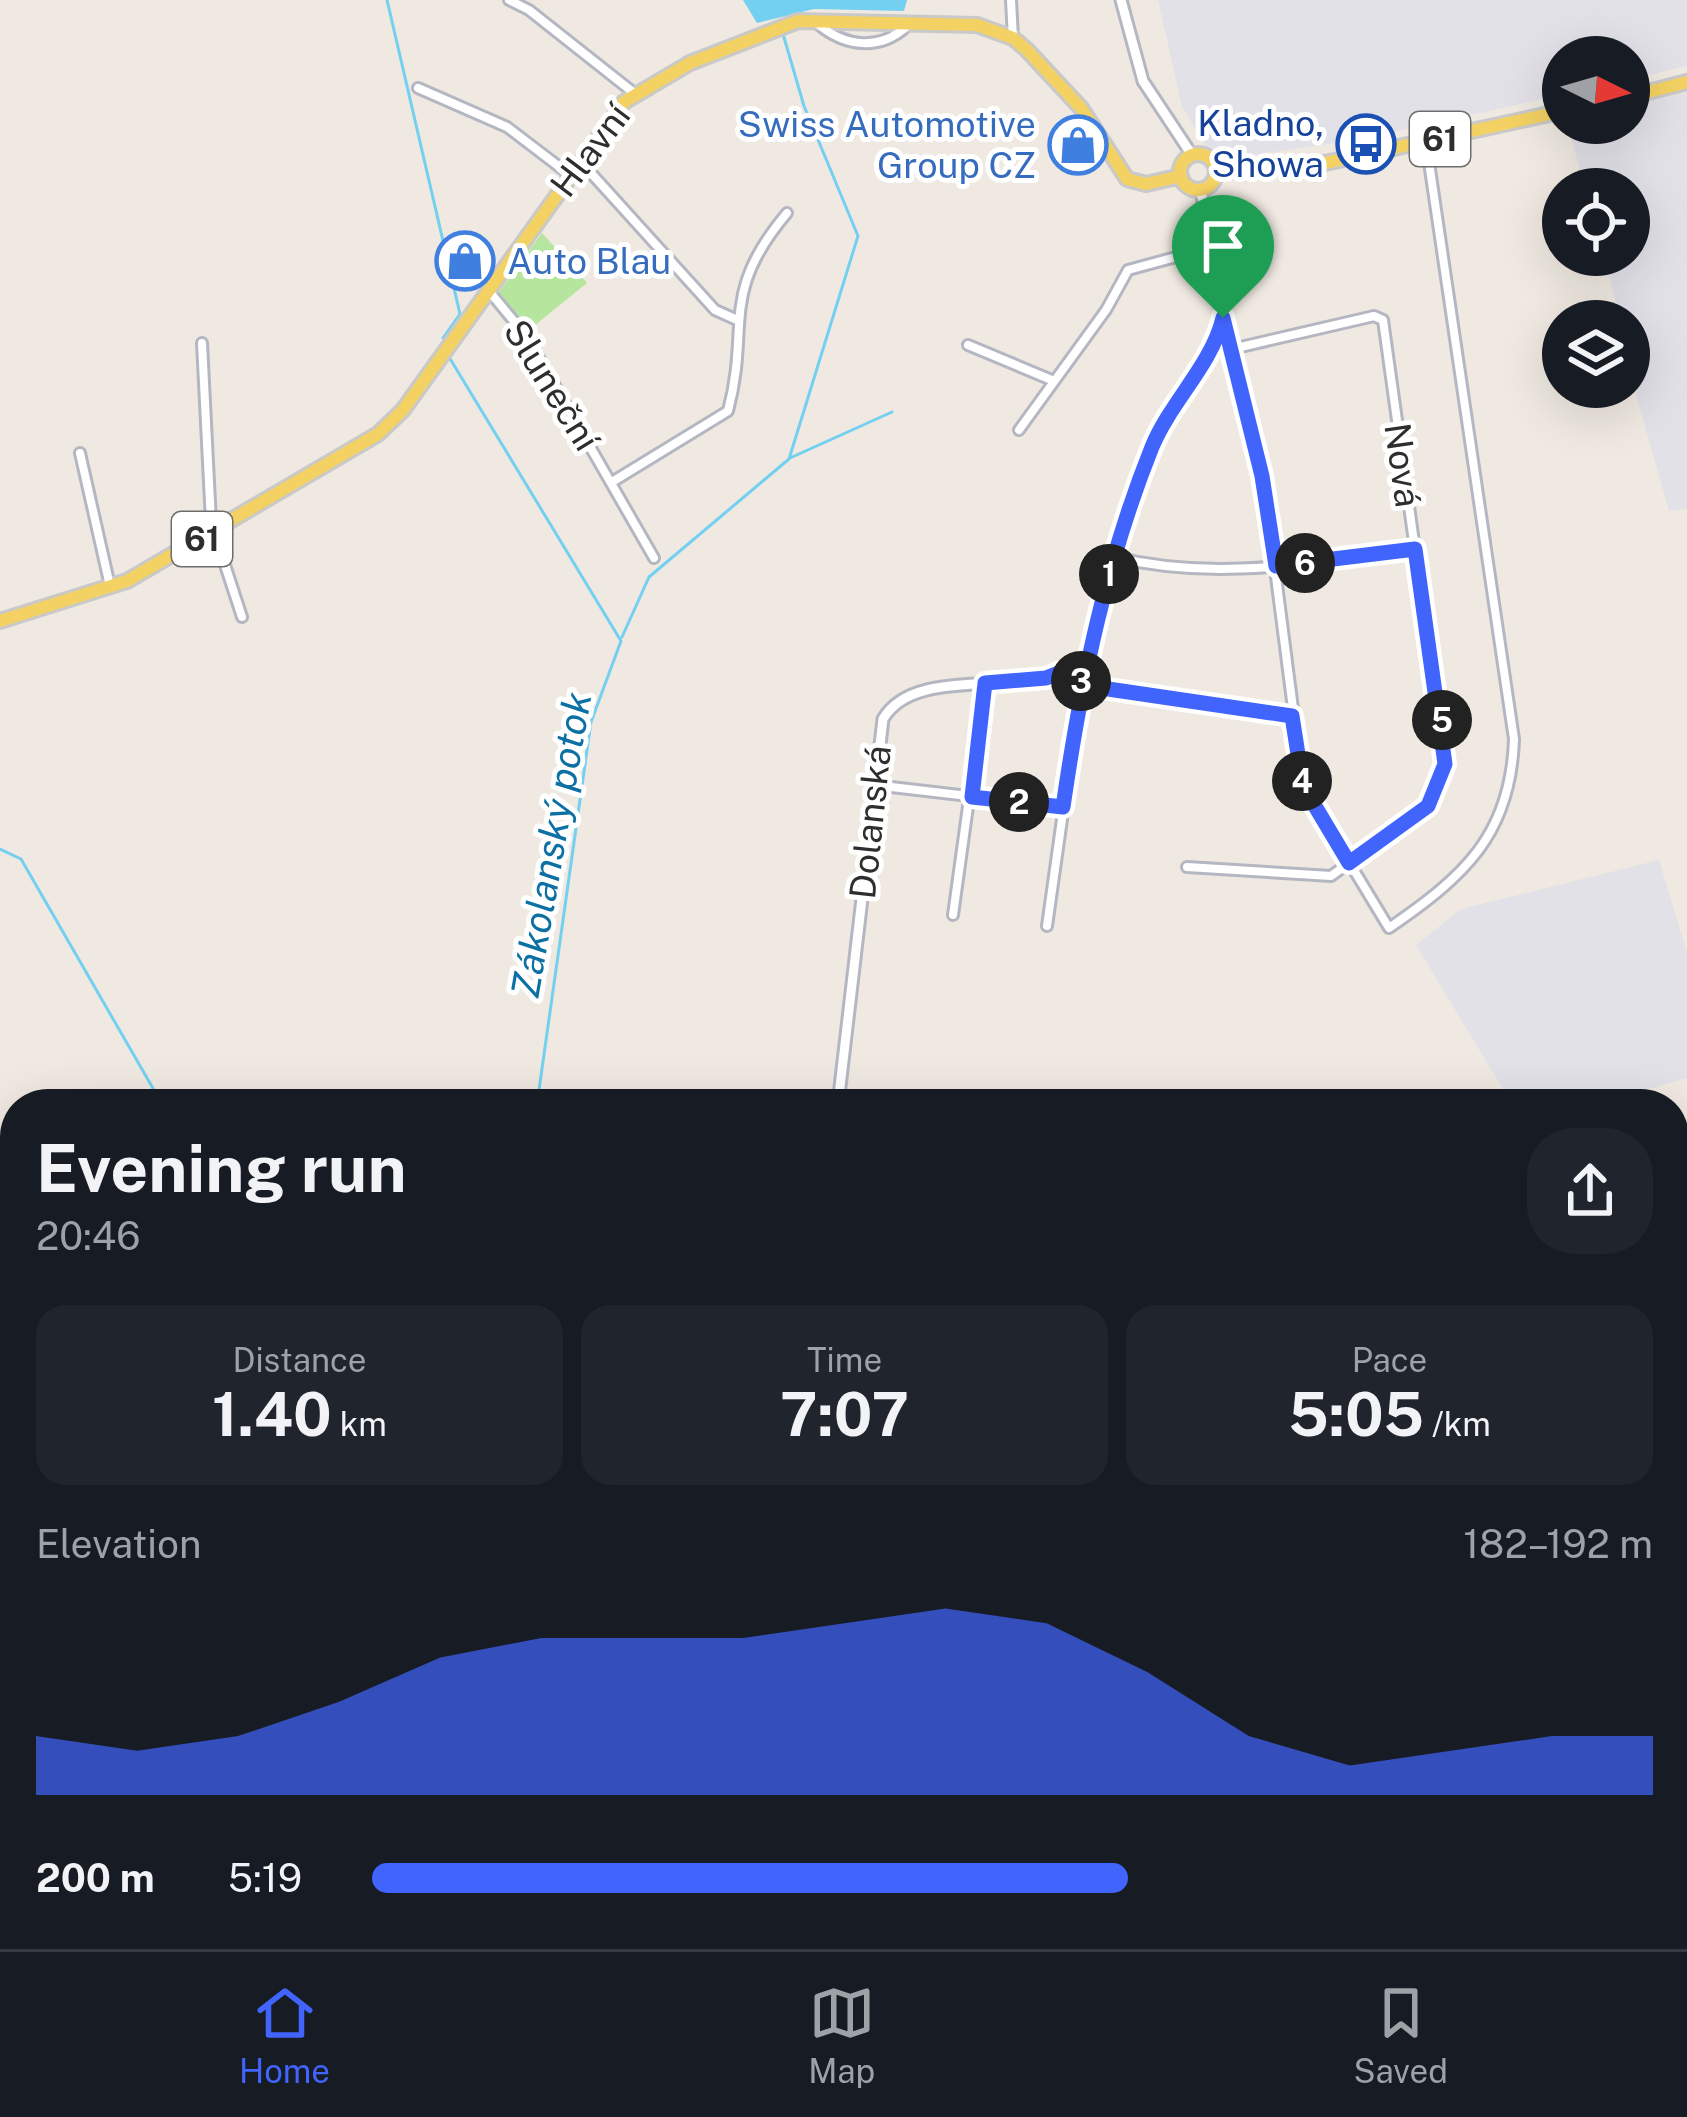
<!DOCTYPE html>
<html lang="en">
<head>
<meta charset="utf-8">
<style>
	body { margin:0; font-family:"Public Sans",sans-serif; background:#20242c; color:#f1f3f6; height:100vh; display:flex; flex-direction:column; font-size:45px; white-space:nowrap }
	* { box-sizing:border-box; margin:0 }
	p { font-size:39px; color:#9ea1a6 }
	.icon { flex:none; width:66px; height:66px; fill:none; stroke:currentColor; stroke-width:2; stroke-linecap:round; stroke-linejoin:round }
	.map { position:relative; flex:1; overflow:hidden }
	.side { position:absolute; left:0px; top:1089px; width:1689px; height:861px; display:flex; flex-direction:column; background:#171b24; border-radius:48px 48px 0 0; box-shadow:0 12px 48px #0002 }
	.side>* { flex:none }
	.needle { width:78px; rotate:95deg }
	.tools { position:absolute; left:1542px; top:36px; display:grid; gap:24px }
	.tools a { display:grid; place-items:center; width:108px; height:108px; border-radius:50%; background:#171b24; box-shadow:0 12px 48px #0002; font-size:60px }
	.pin { position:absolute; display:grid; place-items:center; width:102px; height:102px; color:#fff; margin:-123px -51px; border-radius:50% 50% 50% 0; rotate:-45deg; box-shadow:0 0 12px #0007 }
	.pin .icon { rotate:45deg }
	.km { position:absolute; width:60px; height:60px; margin:-30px; border-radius:50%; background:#222; color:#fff; font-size:33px; line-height:60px; text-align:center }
	.round { display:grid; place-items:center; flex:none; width:126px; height:126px; border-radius:48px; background:#20242c }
	.overview { display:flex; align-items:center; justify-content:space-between; height:204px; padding:0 36px }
	h1 { font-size:66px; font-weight:700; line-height:90px }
	.metrics { display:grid; grid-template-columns:repeat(3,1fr); gap:18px; height:204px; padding:12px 36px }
	.metrics div { display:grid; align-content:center; border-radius:30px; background:#20242c; text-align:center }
	.metrics b { font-size:60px; font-weight:700 }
	.metrics small { font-size:33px; font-weight:400 }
	.metrics p { font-size:33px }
	.chart { height:336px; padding:24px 36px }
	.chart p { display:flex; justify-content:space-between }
	.chart svg { width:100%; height:216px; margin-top:12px; fill:#4164fc; opacity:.7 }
	ul { padding:0 36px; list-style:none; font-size:39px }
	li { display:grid; grid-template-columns:192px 144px 1fr; align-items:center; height:90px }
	li i { height:30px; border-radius:15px; background:#4164fc }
	.tab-bar { display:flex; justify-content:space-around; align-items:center; height:168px; border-top:3px solid #363941; background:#171b24; font-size:33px; color:#9ea1a6 }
	.tab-bar a { display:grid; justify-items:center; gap:6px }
	.tab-bar .selected { color:#4164fc }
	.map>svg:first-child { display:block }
	.industrial { fill:#e3e1e8 }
	.green { fill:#b6e59d }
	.water { fill:#74d0f1 }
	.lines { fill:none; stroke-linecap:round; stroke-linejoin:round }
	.stream { stroke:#74d0f1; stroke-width:3 }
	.minor-casing { stroke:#b4b7c1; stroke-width:14 }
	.tertiary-casing { stroke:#b4b7c1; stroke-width:15 }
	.primary-casing { stroke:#c9c9c9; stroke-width:18 }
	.minor { stroke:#fff; stroke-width:8 }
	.tertiary { stroke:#fff; stroke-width:9 }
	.primary { stroke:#f3d162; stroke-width:12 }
	.route-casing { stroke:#fff; stroke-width:24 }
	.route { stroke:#4164fc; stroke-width:15 }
	.labels { text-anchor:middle; stroke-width:10; stroke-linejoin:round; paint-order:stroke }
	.shield { fill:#fff; stroke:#6d6d6d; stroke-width:3 }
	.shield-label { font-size:33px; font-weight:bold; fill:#2e2e2e }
	.transit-label { font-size:36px; fill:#164399; stroke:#fff; text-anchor:end }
	.shop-label { font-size:36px; fill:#366cbe; stroke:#fff; text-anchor:end }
	.street-label { font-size:36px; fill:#2e2e2e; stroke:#fff }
	.water-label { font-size:39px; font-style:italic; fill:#0c70a4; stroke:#fff }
</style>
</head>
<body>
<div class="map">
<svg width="1687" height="1949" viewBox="0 0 1687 1949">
	<rect width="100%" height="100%" fill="#efe9e1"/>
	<!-- industrial -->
	<path class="industrial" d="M1158,0h529v66l-58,14v-23h-66v38l-213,46 -125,18 -17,-10 -26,-42z
		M1687,92v417l-18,2 -40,-141v-49h-8l-18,-66h26v-66h-44l-18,-66h62v-18z
		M1659,860l28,93v125l-90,26h-85l-96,-159 45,-36z"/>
	<!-- green -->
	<path class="green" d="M542,233l45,50 -58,47 -30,-38z
		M1674,1379l13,21v139l-13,-5z
		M949,1935h404l4,14h-406z"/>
	<!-- water -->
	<path class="water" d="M743,0h164l-3,11 -90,-2 -57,14z"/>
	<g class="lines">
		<!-- stream -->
		<path class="stream" d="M387,0l73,314 -17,24
			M449,357l172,284 -30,81 -54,382
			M790,458l102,-46
			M622,637l27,-60 140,-118 69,-223 -54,-130 -21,-72
			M0,849l21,10 141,245
			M661,1949l1,-14"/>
		<defs>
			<path id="minor" d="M509,0l20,10 105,83
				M1011,0l2,38
				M819,25c27,22 61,26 88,1
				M418,88l89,39 63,48
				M581,162l134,148 20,9
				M489,291l38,46 127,221
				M1224,320l39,156 40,310 86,142c76,-52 122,-94 125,-189l-88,-597
				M202,343l9,179 31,95
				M968,345l86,36
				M1019,430l87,-120 22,-40 81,-22
				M80,453l30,133
				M612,482l116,-71c23,-86 -10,-116 59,-198
				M1114,557c104,25 196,5 301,-8
				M1081,685l211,32
				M874,785l189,22
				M1187,867l144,9 97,-70 17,-42 -62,-444 -9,-4 -142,33 -18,-2
				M953,915l32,-232
				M1047,926l37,-263
				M62,1935l4,14
				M145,1935l11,14"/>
			<path id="tertiary" d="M1121,0l22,81 49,74
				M838,1104l45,-385c34,-58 152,-17 201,-56l51,-172 27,-68 48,-68 13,-37 -22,-128
				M0,1668l15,14
				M224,1935l11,14
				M808,1935l2,14"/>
			<path id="primary" d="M1629,97l58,-15
				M1180 172a18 18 0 1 1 36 0a18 18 0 1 1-36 0Z
				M1216,172l100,-7 247,-54
				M0,621l127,-40 251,-147 25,-24 221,-308 66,-39 108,-42 179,4 36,13 14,12 54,58 46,71 19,5 35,-8"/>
		</defs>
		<!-- minor casing -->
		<use href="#minor" class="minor-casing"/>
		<!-- tertiary casing -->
		<use href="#tertiary" class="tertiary-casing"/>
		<!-- primary casing -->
		<use href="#primary" class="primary-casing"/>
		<!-- minor -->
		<use href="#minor" class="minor"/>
		<!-- tertiary -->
		<use href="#tertiary" class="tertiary"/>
		<!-- primary -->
		<use href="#primary" class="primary"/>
	</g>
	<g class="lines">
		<defs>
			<path id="route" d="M1223,318c-12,48 -52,83 -71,129 -47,117 -71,236 -89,360l-91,-10 13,-114 61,-5 38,-15 -3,22 211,31 11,70 46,77 79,-57 17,-42 -30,-215 -139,17 -14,-90 -39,-158"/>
		</defs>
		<!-- route casing -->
		<use href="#route" class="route-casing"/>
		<!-- route -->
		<use href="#route" class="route"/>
	</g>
	<!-- icons -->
	<defs>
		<symbol id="bus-ring" viewBox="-11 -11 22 22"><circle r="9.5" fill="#fff" stroke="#1a4fb4" stroke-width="1.5"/><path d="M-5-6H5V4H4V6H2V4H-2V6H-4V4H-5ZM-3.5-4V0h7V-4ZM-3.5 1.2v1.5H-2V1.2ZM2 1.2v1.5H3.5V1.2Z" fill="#1a4fb4"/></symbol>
		<symbol id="shop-ring" viewBox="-11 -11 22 22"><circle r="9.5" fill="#fff" stroke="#3f7fe0" stroke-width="1.5"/><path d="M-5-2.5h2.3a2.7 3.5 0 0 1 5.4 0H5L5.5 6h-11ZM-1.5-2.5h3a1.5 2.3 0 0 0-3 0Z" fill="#3f7fe0"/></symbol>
	</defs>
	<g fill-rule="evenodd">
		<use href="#bus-ring" x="1333" y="111" width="66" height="66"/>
		<use href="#shop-ring" x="1045" y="112" width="66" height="66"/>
		<use href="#shop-ring" x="432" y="228" width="66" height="66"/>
	</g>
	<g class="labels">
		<!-- shield labels -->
		<g class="shield">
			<rect x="1410" y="112" width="60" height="54" rx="9"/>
			<rect x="172" y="512" width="60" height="54" rx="9"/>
		</g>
		<g class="shield-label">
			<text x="1440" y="151">61</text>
			<text x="202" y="551">61</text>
		</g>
		<!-- transit labels -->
		<g class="transit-label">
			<text x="1324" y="136">Kladno,<tspan x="1324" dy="41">Showa</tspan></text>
		</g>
		<!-- shop labels -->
		<g class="shop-label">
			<text x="1036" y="137">Swiss Automotive<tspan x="1036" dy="41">Group CZ</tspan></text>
			<text x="507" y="274" text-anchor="start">Auto Blau</text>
		</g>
		<!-- street labels -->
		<g class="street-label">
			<text transform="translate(590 150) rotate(-53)" y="13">Hlavní</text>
			<text transform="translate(552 385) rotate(58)" y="13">Sluneční</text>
			<text transform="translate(1403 465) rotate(82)" y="13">Nová</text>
			<text transform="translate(870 822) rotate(-84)" y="13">Dolanská</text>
		</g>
		<!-- water labels -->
		<g class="water-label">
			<text transform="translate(551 845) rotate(-80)" y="14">Zákolanský potok</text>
		</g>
	</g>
</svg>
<div class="tools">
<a><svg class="needle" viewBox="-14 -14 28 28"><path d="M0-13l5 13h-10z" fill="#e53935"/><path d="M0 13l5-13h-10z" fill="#9ea1a6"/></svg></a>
<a><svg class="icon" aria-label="locate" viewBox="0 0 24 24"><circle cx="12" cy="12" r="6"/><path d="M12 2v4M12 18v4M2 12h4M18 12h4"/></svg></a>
<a><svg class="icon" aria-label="layers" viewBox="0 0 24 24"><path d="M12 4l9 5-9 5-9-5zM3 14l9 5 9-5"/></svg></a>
</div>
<div class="pin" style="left:1223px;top:318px;background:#1e9e55"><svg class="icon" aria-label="arrive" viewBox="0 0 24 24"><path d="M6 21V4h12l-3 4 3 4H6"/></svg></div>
<b class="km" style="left:1109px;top:574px">1</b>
<b class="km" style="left:1019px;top:802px">2</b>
<b class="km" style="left:1081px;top:681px">3</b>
<b class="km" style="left:1302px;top:781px">4</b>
<b class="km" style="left:1442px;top:720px">5</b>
<b class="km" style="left:1305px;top:563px">6</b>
<section class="side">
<div class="overview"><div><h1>Evening run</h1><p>20:46</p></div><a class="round"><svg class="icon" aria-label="share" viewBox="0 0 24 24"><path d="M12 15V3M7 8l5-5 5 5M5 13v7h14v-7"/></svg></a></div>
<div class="metrics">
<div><p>Distance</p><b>1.40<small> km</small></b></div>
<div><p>Time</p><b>7:07</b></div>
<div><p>Pace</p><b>5:05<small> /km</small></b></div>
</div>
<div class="chart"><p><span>Elevation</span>182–192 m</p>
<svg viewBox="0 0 160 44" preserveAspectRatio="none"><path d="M0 44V32L10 35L20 32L30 25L40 16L50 12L60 12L70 12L80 9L90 6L100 9L110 19L120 32L130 38L140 35L150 32L160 32V44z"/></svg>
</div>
<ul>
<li><b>200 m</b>5:19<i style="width:59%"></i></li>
</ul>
</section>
</div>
<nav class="tab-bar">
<a class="selected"><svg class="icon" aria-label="home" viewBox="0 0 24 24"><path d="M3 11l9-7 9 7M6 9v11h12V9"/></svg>Home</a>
<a><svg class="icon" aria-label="map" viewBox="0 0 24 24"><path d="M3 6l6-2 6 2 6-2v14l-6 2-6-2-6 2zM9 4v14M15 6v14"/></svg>Map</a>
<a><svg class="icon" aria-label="saved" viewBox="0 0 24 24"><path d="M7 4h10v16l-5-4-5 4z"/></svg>Saved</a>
</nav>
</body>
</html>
